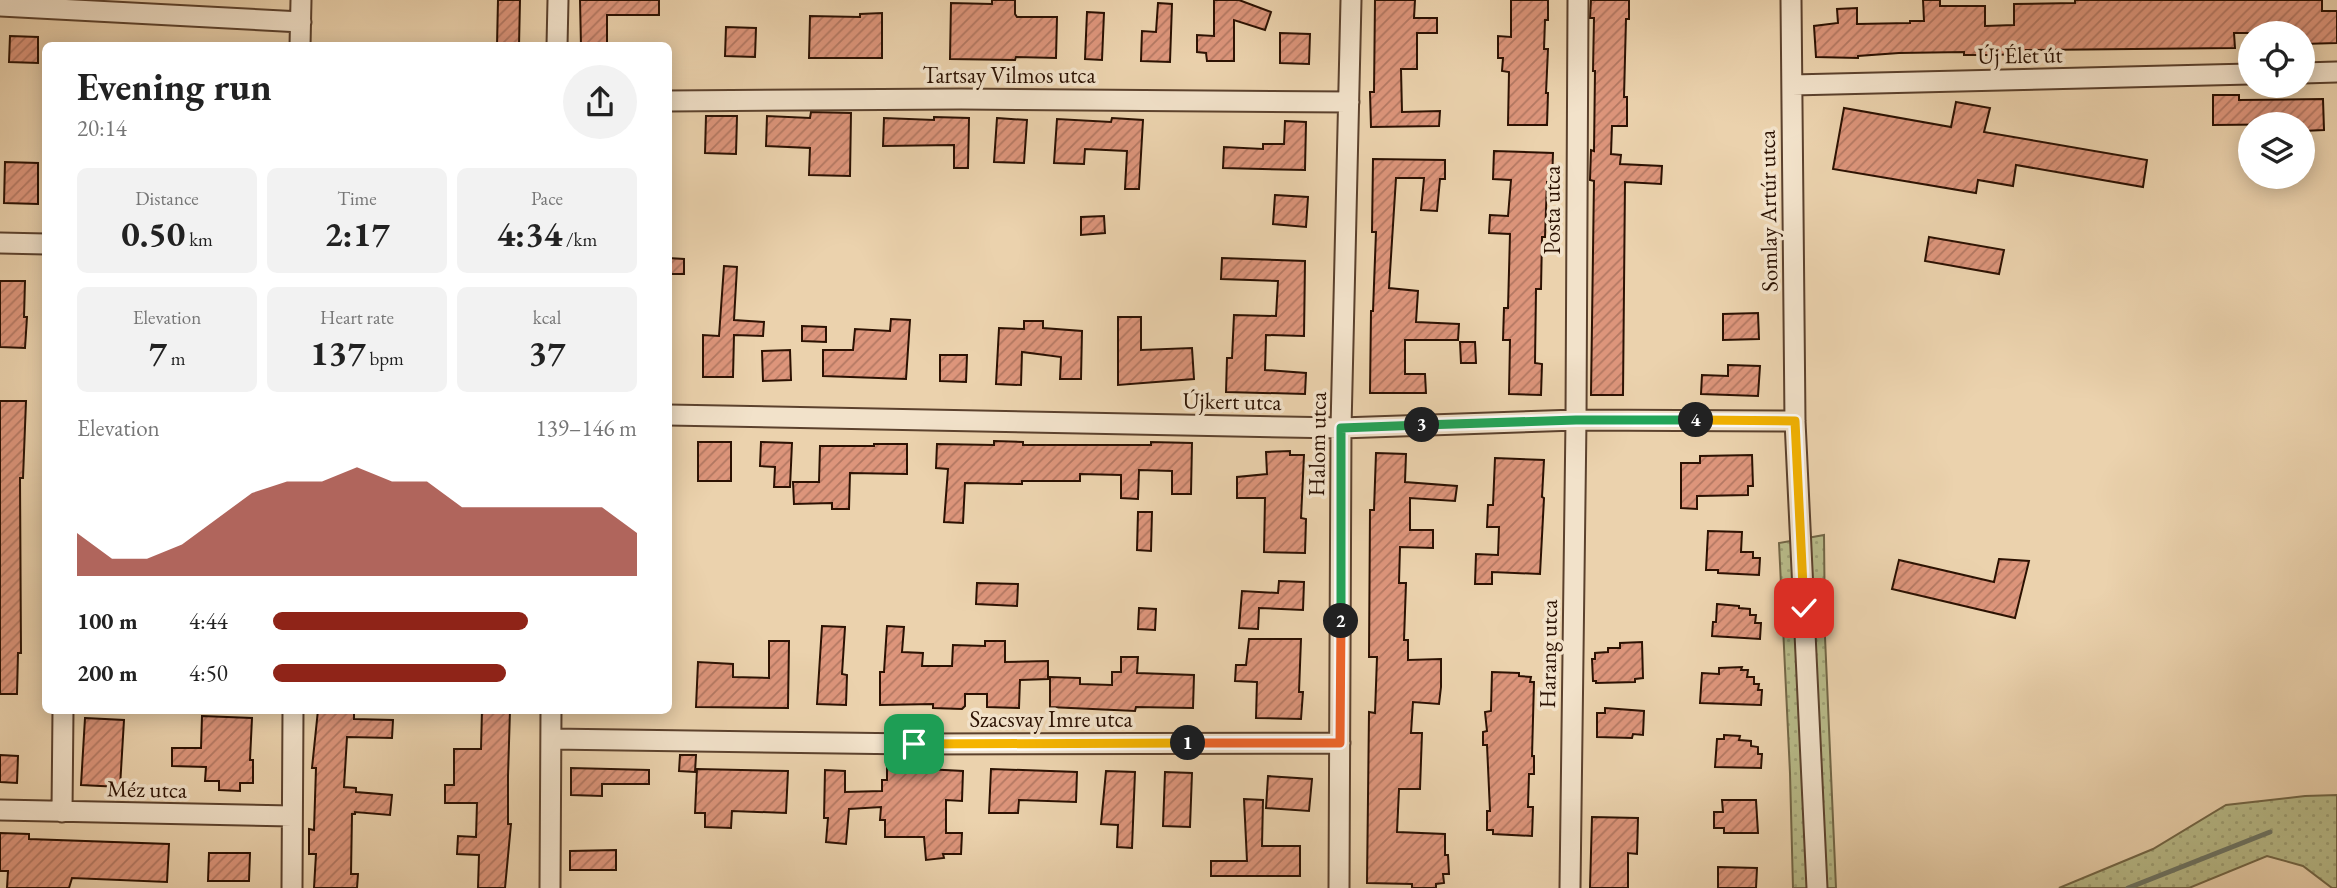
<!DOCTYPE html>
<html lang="en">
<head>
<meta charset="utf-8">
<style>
	body { margin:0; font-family:"EB Garamond",serif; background:#f2f2f2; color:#222; height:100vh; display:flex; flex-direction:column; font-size:26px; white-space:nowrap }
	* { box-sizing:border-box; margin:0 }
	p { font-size:23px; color:#767676 }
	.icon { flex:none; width:38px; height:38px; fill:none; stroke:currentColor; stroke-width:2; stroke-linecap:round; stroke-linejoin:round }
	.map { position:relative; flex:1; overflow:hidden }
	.panel { position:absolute; left:42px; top:42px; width:630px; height:672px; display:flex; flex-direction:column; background:#fff; border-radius:10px; box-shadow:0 4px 18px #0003 }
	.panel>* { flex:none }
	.tools { position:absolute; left:2238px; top:21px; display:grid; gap:14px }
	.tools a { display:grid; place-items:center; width:77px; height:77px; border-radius:50%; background:#fff; box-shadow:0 4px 18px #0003; font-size:35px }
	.pin { position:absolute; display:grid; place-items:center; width:60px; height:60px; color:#fff; margin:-30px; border-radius:14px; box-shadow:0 4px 10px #0006 }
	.km { position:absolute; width:35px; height:35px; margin:-18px; border-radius:50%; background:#222; color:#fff; font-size:19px; line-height:35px; text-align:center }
	.round { display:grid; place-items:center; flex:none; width:74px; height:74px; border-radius:37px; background:#f2f2f2 }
	.head { display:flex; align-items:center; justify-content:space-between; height:119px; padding:0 35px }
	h1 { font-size:38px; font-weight:700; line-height:52px }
	.figures { display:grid; grid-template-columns:repeat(3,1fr); gap:10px; height:119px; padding:7px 35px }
	.figures div { display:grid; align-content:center; border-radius:10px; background:#f2f2f2; text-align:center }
	.figures b { font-size:35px; font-weight:700 }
	.figures small { font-size:19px; font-weight:400 }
	.figures p { font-size:19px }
	.chart { height:196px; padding:14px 35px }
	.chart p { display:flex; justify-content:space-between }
	.chart svg { width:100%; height:126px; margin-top:7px; fill:#8f2418; opacity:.7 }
	ul { padding:0 35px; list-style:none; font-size:23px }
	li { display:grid; grid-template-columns:112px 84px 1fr; align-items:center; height:52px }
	li i { height:18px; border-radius:9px; background:#8f2418 }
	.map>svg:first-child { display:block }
	.grass { fill:url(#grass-dots); stroke:#726646; stroke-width:2 }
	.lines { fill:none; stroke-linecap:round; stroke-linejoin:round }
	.stream { stroke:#6d7565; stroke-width:5 }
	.building { fill:url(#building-hatch); stroke:#2b1102; stroke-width:2 }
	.minor-casing { stroke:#5b412d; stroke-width:23 }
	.minor { stroke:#f2e2ca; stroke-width:19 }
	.split-1-casing { stroke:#fff; stroke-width:14 }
	.split-2-casing { stroke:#fff; stroke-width:14 }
	.split-3-casing { stroke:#fff; stroke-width:14 }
	.split-4-casing { stroke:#fff; stroke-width:14 }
	.split-5-casing { stroke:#fff; stroke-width:14 }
	.split-1 { stroke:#f5b400; stroke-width:9 }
	.split-2 { stroke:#f0652b; stroke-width:9 }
	.split-3 { stroke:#22a559; stroke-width:9 }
	.split-4 { stroke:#22a559; stroke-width:9 }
	.split-5 { stroke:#f5b400; stroke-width:9 }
	.labels { text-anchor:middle; stroke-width:7; stroke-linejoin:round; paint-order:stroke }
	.street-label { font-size:23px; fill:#2b1102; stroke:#f2e2ca }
</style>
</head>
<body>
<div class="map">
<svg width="2337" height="888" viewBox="0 0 2337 888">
	<defs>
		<pattern id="grass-dots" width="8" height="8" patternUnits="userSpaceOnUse" patternTransform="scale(1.75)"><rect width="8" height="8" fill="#b8bb89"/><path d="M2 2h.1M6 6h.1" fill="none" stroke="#9ea075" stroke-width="1.8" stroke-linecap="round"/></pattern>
		<pattern id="building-hatch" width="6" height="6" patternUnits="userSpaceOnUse" patternTransform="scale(1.75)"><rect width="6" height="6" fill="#dd957b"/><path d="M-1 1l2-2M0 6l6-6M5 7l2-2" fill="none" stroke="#b37863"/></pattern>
	</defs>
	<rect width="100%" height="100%" fill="#ebd2ad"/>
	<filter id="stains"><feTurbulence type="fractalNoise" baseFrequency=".00286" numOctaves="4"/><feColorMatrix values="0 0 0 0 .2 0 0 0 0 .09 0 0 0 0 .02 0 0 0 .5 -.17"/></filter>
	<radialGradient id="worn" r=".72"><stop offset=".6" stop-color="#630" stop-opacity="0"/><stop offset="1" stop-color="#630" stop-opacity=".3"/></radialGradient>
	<!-- grass -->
	<path class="grass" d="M1824,535l1,102 11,251h-43l-3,-115 -11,-230z
		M2337,795v93h-5l-29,-22 -36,-10 -78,32h-130l94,-39 73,-44 79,-9z"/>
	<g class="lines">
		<!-- stream -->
		<path class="stream" d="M2128,888l142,-56"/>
	</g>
	<!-- building -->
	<path class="building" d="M498,0h22l-1,46h-22z
		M580,0h79v15h-52v31h-26z
		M992,0h23v14l2,3h40l-1,41 -40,-1 -1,3 -65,-1 1,-56 41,1z
		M1214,0h25l32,12 -6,18 -31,-10v41h-27l-1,-8 -9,-1v-17l17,1z
		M1375,0h40l-1,18h23v15h-20v36h-16l1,43 38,-1 -1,15 -68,1 -1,-35h4z
		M1511,0h37v20h-3l-1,29h4l-2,44h2l-1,32h-39l1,-53 -7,-1 1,-13h-5v-22l13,1z
		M1591,0h38v19h-3l-2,78h3v29h-15l-1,28 10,1 -1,9 42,2 -1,18 -36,-2 -2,213h-32l3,-214 -4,-1 1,-30 3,1 1,-80h-2l1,-53h-4z
		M1923,0h17v6h45v20l29,-1v-21l61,-1v-3h247v11h15v32l-34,1v-11h-69l1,15 -209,2 1,4 -39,1h-24v-3l-65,1 -41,3v2l-42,-1 -2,-31 24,-3 -1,-14 20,-1v16l53,-1v-2h14z
		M1158,3l14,1 -2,58 -29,-1 1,-30 14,1z
		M1087,12l17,1 -2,47 -17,-1z
		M882,13v45h-73l1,-42 50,1v-3z
		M726,27l30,1 -1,29 -30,-1z
		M1280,33l30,1 -1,30 -29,-1z
		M10,36l28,1v26l-29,-1z
		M2213,95h26v5l84,-1 1,31 -21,1v-7l-90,1z
		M1956,102l34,6 -6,24 163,28 -4,27 -127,-22 -3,21 -35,-6 -2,13 -143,-24 11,-61 107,19z
		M811,112l40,1 -1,63 -41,-1 1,-27 -44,-2 1,-30 43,2z
		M706,116h31l-1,38 -31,-1z
		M934,117l35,1 -1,50h-14v-23l-71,1 1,-28 50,2z
		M997,118l30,2 -3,43 -30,-1z
		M1112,118l31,2 -4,69h-14l2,-38 -42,-2 -1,15 -30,-1 3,-44 54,3z
		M1285,121l21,1 -1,48 -82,-2 1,-21 39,2v-5h21z
		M1494,151l59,2 -1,29h-5l-2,55h-3l-1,52h-5l-1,74 7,1 -1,31 -32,-1 1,-54h-7l1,-32h4l2,-74 -21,-1 1,-18 18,1 3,-36 -18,-1z
		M1373,159l72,1v19h-5l-3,32 -16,-1 3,-32h-28l-7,110 29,3 -2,31 43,2 -1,16h-53v34h20l1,19h-56l1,-82h2l3,-79h-4z
		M5,162l33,1v41l-34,-1z
		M1275,195l33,2 -2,30 -33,-3z
		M1104,216l1,17 -24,2v-18z
		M1929,237l75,13 -5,24 -74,-13z
		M668,258l16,1v15h-16z
		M1222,258l83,3 -1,75 -38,-1 -1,35 41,3 -1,21 -79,-2 1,-34h5l2,-43 42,1 2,-35 -57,-2z
		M724,266l13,1 -3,53 30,2 -1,14 -29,-1 -1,42h-30v-42l16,1z
		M0,281h25l-1,36h3l-2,31 -25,-1z
		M1758,313l1,26 -36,1v-26z
		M1118,317h23v33l51,-2 2,31 -76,6z
		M891,319l19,1 -4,59 -83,-3v-26h30l2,-21 35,2z
		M1024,321h19v7l39,3 -1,48h-21l1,-22 -39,-5 -1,33 -25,-1 3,-56 25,1z
		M802,326l24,1v15l-24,-1z
		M1460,342h15l1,21h-15z
		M790,350l1,30 -28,1 -1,-30z
		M940,355h27l-1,27 -26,-1z
		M1728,365l32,1 -2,30 -57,-2 1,-19 26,1z
		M0,401h26l-3,77h-3l1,175h-3l-1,41h-17z
		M994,441l29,1v3h128v-3l41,1 -1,51h-19v-23l-33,-1 -1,29 -17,-1v-23l-41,-1v7h-58v3l-57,-1 -2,40 -19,-1 4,-53 -12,-1 1,-24 57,1z
		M698,442h33v39h-33z
		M761,442l31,1 -2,44h-16l1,-20 -15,-1z
		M874,444h33v30l-57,-1 -1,36h-17v-6l-38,1 -1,-22h26l1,-36h54z
		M1290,451v4h14l-3,63 5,1 -1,34 -41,-1 1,-54h-28v-21l30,-3 -1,-22z
		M1376,453l30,1 -1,28 52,4 -2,15 -45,-3v32h23v18l-33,-1 -1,36h7l-2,57h4v20l33,-1v28l-2,17 -26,-2 -2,31h11l-2,56h-21l-2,43 48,2v21h3l1,19h-6l1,9 -8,1v4h-24v-4l-45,-1 2,-171 6,1 2,-56h-8l1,-147h4z
		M1752,455l1,31h-5v9l-51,1v13l-16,-1v-45h19v-7z
		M1495,458l49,2 -2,37 2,1 -4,76 -48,-2v12h-17l1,-30 22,1 1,-28h-12l1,-22h5z
		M1138,512h14l-1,39 -14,-1z
		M1708,531l34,1 -1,20h12v6h7l-1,17 -41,-2v-3h-12z
		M1999,559l30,2 -14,57 -123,-29 7,-29 95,22z
		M1279,581l25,1 -1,28 -44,-2 -1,21 -19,-1 3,-37 36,2z
		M977,583l41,1 -1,22 -41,-2z
		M1717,604l22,2v2l11,1v6h6l-1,8h6l-1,16 -48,-3 1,-14h3z
		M1139,608l17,1 -1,21 -17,-1z
		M822,626l23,1 -3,47 5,1 -1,30 -29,-1z
		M887,626l17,1 -2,25 21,1 -1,13h30l1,-21 32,1v-5h20v21l43,-1v18l-28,1 -1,28 -32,-1v-13h-22v12l-3,3 -29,-1v-4l-53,1v-33h4z
		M1249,639h52l-2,53h4l-2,27 -45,-1 1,-36 -22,-1 1,-16h10z
		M769,641h20l-1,67 -92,-1 2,-45 35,2v13l36,1z
		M1642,642l1,36 -8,1v3l-39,1v-2h-3l-1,-22h3v-6l13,-1v-4h12v-5z
		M1121,657h17l-1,16 57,2 -1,33 -57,-1 -1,4 -85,-4v-30l30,1v6l32,1v-13h9z
		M1742,667l-1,3h7l-1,7h7v7h5l-1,6h4l-1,15 -61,-2 2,-30 17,1v-6z
		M1492,672l27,1v3l12,1 -1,5h4l-2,74h2v18h-5l-1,33h5l-1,29 -39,-2v-4h-6v-19h3l-3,-66h-4v-13l4,-1 -2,-19 6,-1z
		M1605,708l39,3 -1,24 -10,-1 -1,4 -35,-1v-24h8z
		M318,710h36v9l39,1 -1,18 -45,-1 -3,50 12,1v4l36,3 -2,20 -35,-3v2h-3l-1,60h7l-1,14h-43l2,-34h-7v-25l5,1 2,-62h-4z
		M482,710h28l-2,66v48h3l-6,64h-27l1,-33 -22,-1 1,-18 18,1 1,-34h-32v-18h9v-36h27z
		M202,716l50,2 -2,42h3v23h-13v8l-21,-1v-9h-14l1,-14 -34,-1v-18h29z
		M85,718l39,2 -4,67 -39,-2z
		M1724,735l16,1 -1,4 12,1v5l7,1v7h4l-1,14 -46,-1 2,-28h7z
		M0,755l18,1 -1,27 -17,-1z
		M680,755h16l-1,17 -16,-1z
		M887,767l76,4 -1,30 -16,-1v33h16l-1,21h-18l1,4 -18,2 -2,-23h-39v-17h-5l1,-13 -32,2 -3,35 -20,-2 2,-24h-4l1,-48 20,1v21l37,-1v-11h5z
		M571,768l78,2v14h-47v12l-31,-1z
		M697,769l91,2 -2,42 -54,-2 -1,17 -26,-1v-14h-10z
		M991,769l86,3 -1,30 -57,-2 -1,13h-29z
		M1106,771l29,1 -3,76 -15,-1 1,-22 -17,-1z
		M1165,772l27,1 -2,54 -27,-1z
		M1268,776l44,3 -3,32 -43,-3z
		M1244,799l19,1 -1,46h38v30h-89v-15h36z
		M1722,800h34l2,33h-34v-5h-10v-16h9z
		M1592,817l46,1 -1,36 -9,-1v35h-38z
		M0,833l29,1v5l140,5 -2,38 -95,-4 -3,10h-62l1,-17h-8z
		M616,850v20h-46v-19z
		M209,853h41l-1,28h-41z
		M1718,867l39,1 -1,20h-38z"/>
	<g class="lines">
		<defs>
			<path id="minor" d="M1791,0l4,421 22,467
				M0,6l301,16
				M300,46l1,-46
				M557,46l1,-46
				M2303,73l34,-1
				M1792,85l458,-11
				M668,101l293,-2 388,3
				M0,243l46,1
				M668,415l673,13 235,-8 219,1
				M551,739l363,5 426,-1
				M0,810l292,6
				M62,812l1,-102
				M292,888l1,-178
				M550,888l1,-178
				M1339,888l2,-460 10,-428
				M1570,888l6,-468 2,-420"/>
		</defs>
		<!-- minor casing -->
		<use href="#minor" class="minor-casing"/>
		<!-- minor -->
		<use href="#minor" class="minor"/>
	</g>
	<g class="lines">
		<defs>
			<path id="split-1" d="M914,744l274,-1"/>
			<path id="split-2" d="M1188,743h152l1,-122"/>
			<path id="split-3" d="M1341,621v-193l81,-3"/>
			<path id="split-4" d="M1422,425l154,-5h120"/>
			<path id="split-5" d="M1696,420l99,1 9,187"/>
		</defs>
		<!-- split-1 casing -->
		<use href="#split-1" class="split-1-casing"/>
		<!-- split-2 casing -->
		<use href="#split-2" class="split-2-casing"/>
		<!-- split-3 casing -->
		<use href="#split-3" class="split-3-casing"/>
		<!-- split-4 casing -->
		<use href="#split-4" class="split-4-casing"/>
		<!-- split-5 casing -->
		<use href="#split-5" class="split-5-casing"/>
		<!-- split-1 -->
		<use href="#split-1" class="split-1"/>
		<!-- split-2 -->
		<use href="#split-2" class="split-2"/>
		<!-- split-3 -->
		<use href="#split-3" class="split-3"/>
		<!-- split-4 -->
		<use href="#split-4" class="split-4"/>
		<!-- split-5 -->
		<use href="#split-5" class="split-5"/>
	</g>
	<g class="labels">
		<!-- street labels -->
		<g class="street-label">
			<text transform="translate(2020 55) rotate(-1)" y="8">Új Élet út</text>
			<text x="1009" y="83">Tartsay Vilmos utca</text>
			<text transform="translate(1552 210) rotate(-90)" y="8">Posta utca</text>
			<text transform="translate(1768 211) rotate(-91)" y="8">Somlay Artúr utca</text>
			<text transform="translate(1232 401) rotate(1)" y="8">Újkert utca</text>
			<text transform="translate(1317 444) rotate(-89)" y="8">Halom utca</text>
			<text transform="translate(1548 654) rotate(-89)" y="8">Harang utca</text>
			<text x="1051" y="727">Szacsvay Imre utca</text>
			<text transform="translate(147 789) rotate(1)" y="8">Méz utca</text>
		</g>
	</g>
	<rect width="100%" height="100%" filter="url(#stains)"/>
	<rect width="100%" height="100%" fill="url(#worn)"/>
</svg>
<div class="tools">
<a><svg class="icon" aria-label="locate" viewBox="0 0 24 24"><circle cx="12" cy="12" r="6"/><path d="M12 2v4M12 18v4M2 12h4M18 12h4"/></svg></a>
<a><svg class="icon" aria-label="layers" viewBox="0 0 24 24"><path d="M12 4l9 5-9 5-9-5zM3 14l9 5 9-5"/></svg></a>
</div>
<div class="pin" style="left:914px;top:744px;background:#1e9e55"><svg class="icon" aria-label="arrive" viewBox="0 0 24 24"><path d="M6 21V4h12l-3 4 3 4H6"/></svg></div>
<div class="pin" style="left:1804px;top:608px;background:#d93025"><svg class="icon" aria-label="check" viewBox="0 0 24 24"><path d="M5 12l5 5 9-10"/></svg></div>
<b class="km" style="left:1188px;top:743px">1</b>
<b class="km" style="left:1341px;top:621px">2</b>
<b class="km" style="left:1422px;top:425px">3</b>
<b class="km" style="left:1696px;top:420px">4</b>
<section class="panel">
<div class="head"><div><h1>Evening run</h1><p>20:14</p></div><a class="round"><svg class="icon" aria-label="share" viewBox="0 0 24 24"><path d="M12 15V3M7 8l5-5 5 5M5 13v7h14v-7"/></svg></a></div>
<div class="figures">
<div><p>Distance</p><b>0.50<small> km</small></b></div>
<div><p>Time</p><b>2:17</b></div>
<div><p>Pace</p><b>4:34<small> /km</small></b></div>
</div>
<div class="figures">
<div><p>Elevation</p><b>7<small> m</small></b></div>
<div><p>Heart rate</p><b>137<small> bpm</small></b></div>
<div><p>kcal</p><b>37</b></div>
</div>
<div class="chart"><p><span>Elevation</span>139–146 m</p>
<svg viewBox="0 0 160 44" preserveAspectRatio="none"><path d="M0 44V29L10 38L20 38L30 33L40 24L50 15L60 11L70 11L80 6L90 11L100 11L110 20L120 20L130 20L140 20L150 20L160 29V44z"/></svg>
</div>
<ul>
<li><b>100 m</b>4:44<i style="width:70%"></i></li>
<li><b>200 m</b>4:50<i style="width:64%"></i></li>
</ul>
</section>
</div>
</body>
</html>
